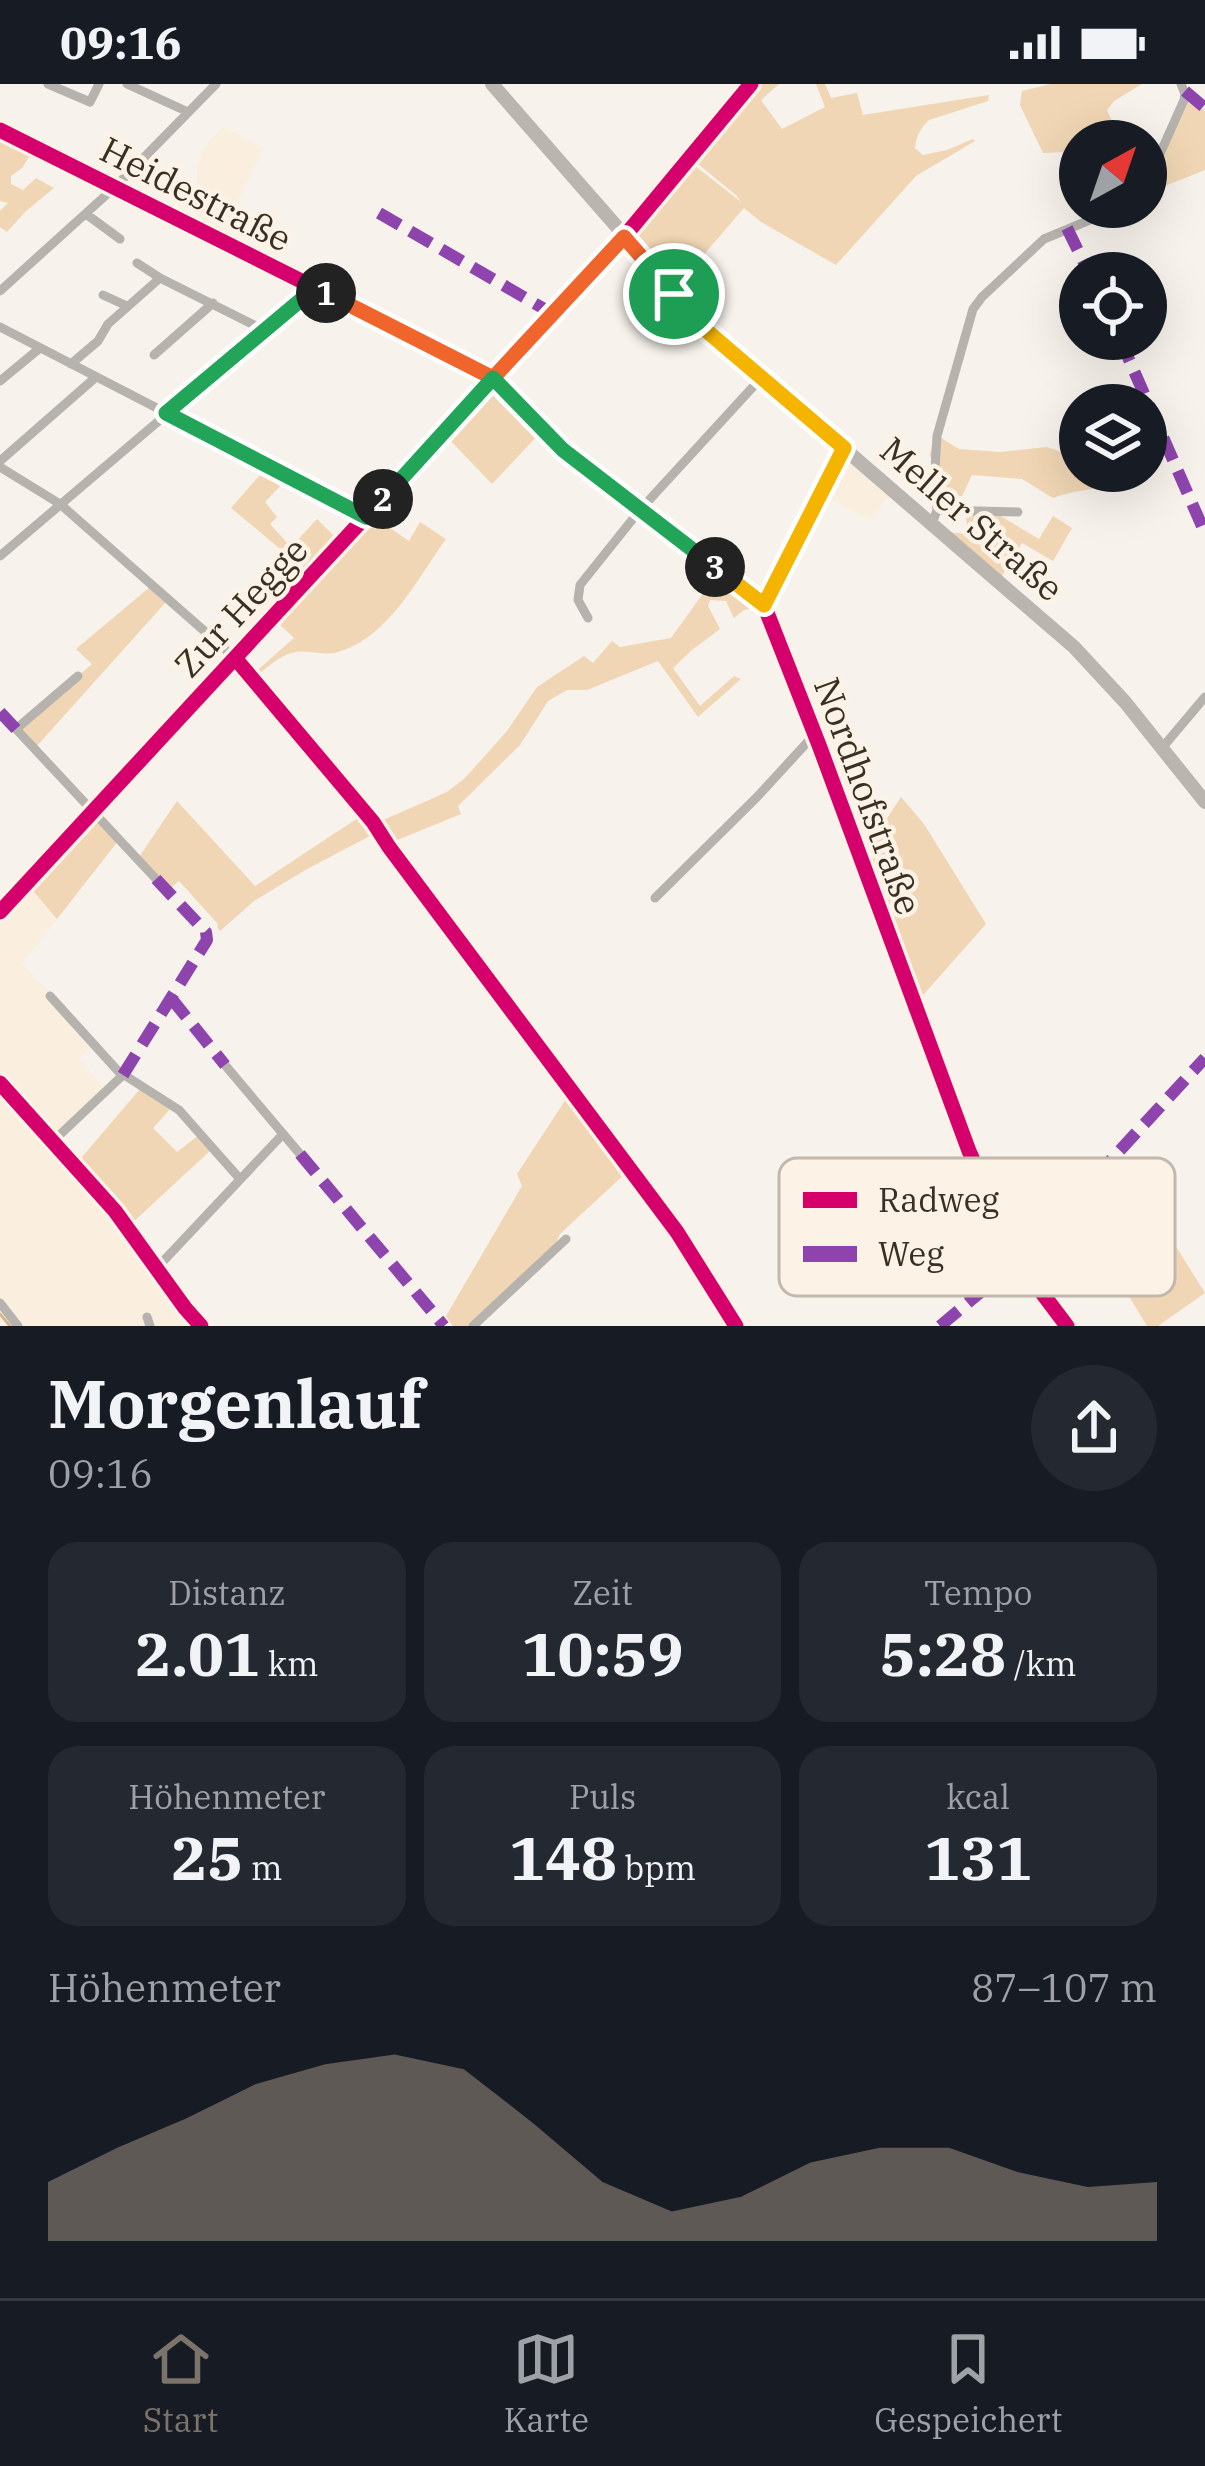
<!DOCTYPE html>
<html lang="de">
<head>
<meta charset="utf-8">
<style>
	body { margin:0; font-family:"IBM Plex Serif",serif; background:#242831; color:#f1f3f6; height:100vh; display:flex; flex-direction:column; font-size:45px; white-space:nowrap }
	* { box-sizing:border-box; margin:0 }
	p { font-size:39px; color:#9ea1a6 }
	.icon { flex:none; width:66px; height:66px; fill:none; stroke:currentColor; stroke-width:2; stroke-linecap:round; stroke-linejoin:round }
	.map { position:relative; height:1242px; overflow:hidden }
	.side { display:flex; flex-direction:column; background:#171b24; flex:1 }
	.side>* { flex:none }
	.needle { width:78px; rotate:40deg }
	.buttons { position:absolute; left:1059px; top:36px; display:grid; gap:24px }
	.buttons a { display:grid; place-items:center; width:108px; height:108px; border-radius:50%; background:#171b24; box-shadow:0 12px 48px #0002; font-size:60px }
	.pin { position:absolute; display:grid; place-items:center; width:102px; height:102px; color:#fff; margin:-51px; border:6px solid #fff; border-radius:50%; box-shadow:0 3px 12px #0007 }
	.km { position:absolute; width:60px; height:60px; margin:-30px; border-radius:50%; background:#222; color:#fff; font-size:33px; line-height:60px; text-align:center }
	.round { display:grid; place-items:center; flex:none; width:126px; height:126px; border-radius:63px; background:#242831 }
	.head { display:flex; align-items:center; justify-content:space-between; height:204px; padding:0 48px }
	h1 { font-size:66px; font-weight:800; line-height:90px }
	.stats { display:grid; grid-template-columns:repeat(3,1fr); gap:18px; height:204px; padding:12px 48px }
	.stats div { display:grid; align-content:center; border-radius:30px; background:#242831; text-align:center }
	.stats b { font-size:60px; font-weight:800 }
	.stats small { font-size:33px; font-weight:400 }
	.stats p { font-size:33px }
	.chart { height:336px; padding:24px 48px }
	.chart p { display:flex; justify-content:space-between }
	.chart svg { width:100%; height:216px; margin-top:12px; fill:#7c746a; opacity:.7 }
	.status { display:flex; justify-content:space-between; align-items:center; height:84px; padding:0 60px; background:#171b24; direction:ltr }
	.status svg { height:33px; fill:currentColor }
	.tab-bar { display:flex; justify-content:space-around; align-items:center; height:168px; border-top:3px solid #363941; background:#171b24; font-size:33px; color:#9ea1a6 }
	.tab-bar a { display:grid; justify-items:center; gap:6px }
	.tab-bar .selected { color:#7c746a }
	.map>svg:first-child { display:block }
	.built { fill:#faeede }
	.green { fill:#f0d6b4 }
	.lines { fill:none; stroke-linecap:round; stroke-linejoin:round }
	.stream { stroke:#d5b486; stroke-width:3 }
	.minor { stroke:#b6b2ad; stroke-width:9 }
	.major { stroke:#bab6af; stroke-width:14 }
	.quiet { stroke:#8e44ad; stroke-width:12; stroke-dasharray:24 12; stroke-linecap:butt }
	.cycleway-casing { stroke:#fcf3e6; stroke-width:22 }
	.cycleway { stroke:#d6006c; stroke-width:15 }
	.split-1-casing { stroke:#fff; stroke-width:24 }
	.split-2-casing { stroke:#fff; stroke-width:24 }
	.split-3-casing { stroke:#fff; stroke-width:24 }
	.split-4-casing { stroke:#fff; stroke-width:24 }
	.split-1 { stroke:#f0652b; stroke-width:15 }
	.split-2 { stroke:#22a559; stroke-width:15 }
	.split-3 { stroke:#22a559; stroke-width:15 }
	.split-4 { stroke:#f5b400; stroke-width:15 }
	.labels { text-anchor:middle; stroke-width:9; stroke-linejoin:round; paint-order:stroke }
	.street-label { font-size:36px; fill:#393024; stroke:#fcf3e6 }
	.key { fill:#fcf3e6; stroke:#c2b8ac; stroke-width:3 }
	.key-label { font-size:33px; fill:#393024 }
</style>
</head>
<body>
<div class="status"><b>09:16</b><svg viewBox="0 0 49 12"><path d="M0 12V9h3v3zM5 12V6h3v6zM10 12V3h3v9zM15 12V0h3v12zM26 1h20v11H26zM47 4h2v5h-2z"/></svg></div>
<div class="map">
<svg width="1205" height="1242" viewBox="0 0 1205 1242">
	<rect width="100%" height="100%" fill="#f7f2eb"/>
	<!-- built -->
	<path class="built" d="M223,43l41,21 -45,90 -22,-11v-59l5,-18z
		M843,370l27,22 -2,3 20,17 -17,24 -49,-24z
		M29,802l28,33 -35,44 73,80 -16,16 26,30 -61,58 67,77 38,54 39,48h-175l-13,-18v-391z"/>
	<!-- green -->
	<path class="green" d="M753,0h26l-18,16 21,29 43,-22 -9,-23h9l6,14 26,-5 6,22 126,-20 -1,6 -59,19c-9,9 -13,16 -14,28l8,7 24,-5 26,-11 2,2 -59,35 -80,89 -75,-43 -17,-14 -69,80 -38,-46v-17l53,-63 51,40 -4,-6 -45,-37z
		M1050,0h92l-28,17 -7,9 14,31h-41v34l-15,-23 -22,1 -23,-48 2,-14z
		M1189,11l16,16v59l-50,20 -6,-4z
		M4,50l30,15 -12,19 -11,8v8l12,6 13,-12 18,10 -29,24 -18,20 -7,-5v-16l8,-8 -8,-2v-61z
		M493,299l48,49 -49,52 -45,-47z
		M934,354h7l18,11 41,3 47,-5 26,9c7,20 18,26 39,27 -19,8 -39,7 -59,15l-31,-19 -50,-4 -10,21h-12l-4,11h-6l-10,-53z
		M266,384l21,11 -22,23 12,15 -7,7 21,23 26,-28 21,21 -30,32 -77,-64z
		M966,427h34l2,6 37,22 14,-23 19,12 -19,33 -31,-18 -20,33 -53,-44 18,2z
		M371,431l38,26 11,-19 26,17c-30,41 -58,101 -112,114 -12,2 -26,-3 -38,-1 -16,2 -29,16 -41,25l-3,-2 42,-37 -20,-19z
		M717,490l46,32 -19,4 -10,8 -8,-17 -16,-1 -2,6 12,23 -28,21 -19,18 27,38 34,-30 7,3 -43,38 -40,-56 -71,29h-20l-19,11 -28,44 -62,61 3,8 -76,31 -15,-9 -63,33 -53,32 -34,30 -3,-4 1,-3 -39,-43 -10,8 -30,-32 38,-56 78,85 109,-72 8,11 75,-33 18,-14 42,-47 30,-44 47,-31 9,7 19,-22 8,6 51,-9z
		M150,503l16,15 -130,145 -14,-14v-7l70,-62 -16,-15z
		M901,713l23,27 62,100 -70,79 -55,-145z
		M95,734l23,23 -61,78 -28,-33z
		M140,1005l31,19 -18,20 24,24 22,-17 13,14 -83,77 -53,-62z
		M570,1009l59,77 -69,64 -6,13 -83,79h-18l-7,-10 76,-130 -5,-12z
		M1175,1161l30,48 -47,33h-11l-28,-46z"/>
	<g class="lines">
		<!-- stream -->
		<path class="stream" d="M856,778l2,6
			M865,804l46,125
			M916,922l13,36
			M935,976l58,142
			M994,1122l13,28
			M1008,1153l8,19
			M1023,1180l34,46
			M1060,1229l9,13
			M0,1230l10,12"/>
		<!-- minor -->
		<path class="minor" d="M48,0l42,18 9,-18
			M127,0l61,28
			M0,46l493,248 70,72 201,155 50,130 -57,62 -102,101
			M1146,101l38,-85 1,-6 -4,-10
			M86,130l34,25
			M137,179l23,15 104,52
			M0,207l115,-104 101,-103
			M103,211l24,11
			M0,243l366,189
			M154,271l59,-52
			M71,280l27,-23 10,-17 52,-46
			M0,297l40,-33
			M0,377l96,-84
			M0,383l60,37 175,154
			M937,426l81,2
			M932,440l5,-14 -3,-24 3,-50 36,-127 9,-12 62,-58 77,-32
			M0,472l315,-268
			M764,521l80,-157
			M588,534l-10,-18 2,-15 60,-75 121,-132
			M78,592l-62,53 140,150
			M1162,664l43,-51
			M0,828l624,-675 127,-153
			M50,912l68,75 61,39 61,69
			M225,981l75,89
			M0,1006l122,138 42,61 30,37
			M49,1061l74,-70
			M153,1188l130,-138
			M0,1219l18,23
			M147,1233l3,9
			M473,1242l93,-87"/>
		<!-- major -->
		<path class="major" d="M492,0l216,247 366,316 51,55 80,100"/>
		<!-- quiet -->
		<path class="quiet" d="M1185,7l20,17
			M379,129l174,101
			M1067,144l22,45
			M1120,255l85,194
			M0,628l16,17
			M171,914l54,67
			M123,991l84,-135 -1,-8 -50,-53
			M300,1070l144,172
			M940,1242l78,-65 187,-203"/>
		<defs>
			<path id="cycleway" d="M0,46l487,244 76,76 201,155 55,140 150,406 49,110 49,65
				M235,574l138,164 16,25 288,385 59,94
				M0,828l624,-675 127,-153
				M0,999l115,128 70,97 16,18"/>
		</defs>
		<!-- cycleway casing -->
		<use href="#cycleway" class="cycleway-casing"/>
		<!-- cycleway -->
		<use href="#cycleway" class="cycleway"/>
	</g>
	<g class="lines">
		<defs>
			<path id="split-1" d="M326,209l167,85 131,-141 50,57"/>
			<path id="split-2" d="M326,209l-11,-5 -149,125 200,104 17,-18"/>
			<path id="split-3" d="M383,415l110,-121 70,72 152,117"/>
			<path id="split-4" d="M674,210l34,38 136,116 -80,157 -49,-38"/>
		</defs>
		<!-- split-1 casing -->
		<use href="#split-1" class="split-1-casing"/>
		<!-- split-2 casing -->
		<use href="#split-2" class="split-2-casing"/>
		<!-- split-3 casing -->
		<use href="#split-3" class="split-3-casing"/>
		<!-- split-4 casing -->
		<use href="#split-4" class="split-4-casing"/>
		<!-- split-1 -->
		<use href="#split-1" class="split-1"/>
		<!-- split-2 -->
		<use href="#split-2" class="split-2"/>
		<!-- split-3 -->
		<use href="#split-3" class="split-3"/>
		<!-- split-4 -->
		<use href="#split-4" class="split-4"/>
	</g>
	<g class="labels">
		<!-- street labels -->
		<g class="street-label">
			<text transform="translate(196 110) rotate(27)" y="13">Heidestraße</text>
			<text transform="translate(972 435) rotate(41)" y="13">Meller Straße</text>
			<text transform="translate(241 523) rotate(-47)" y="13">Zur Hegge</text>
			<text transform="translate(868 712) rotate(70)" y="13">Nordhofstraße</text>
		</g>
	</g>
	<!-- legend -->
	<rect x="779" y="1074" width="396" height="138" rx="18" class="key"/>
	<rect x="803" y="1108" width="54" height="16" fill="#d6006c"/>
	<rect x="803" y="1162" width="54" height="16" fill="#8e44ad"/>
	<g class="key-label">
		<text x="878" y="1128">Radweg</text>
		<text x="878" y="1182">Weg</text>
	</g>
</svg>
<div class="buttons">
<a><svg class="needle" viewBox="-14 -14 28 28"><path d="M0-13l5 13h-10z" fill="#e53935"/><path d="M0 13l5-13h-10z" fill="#9ea1a6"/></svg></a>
<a><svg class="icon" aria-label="locate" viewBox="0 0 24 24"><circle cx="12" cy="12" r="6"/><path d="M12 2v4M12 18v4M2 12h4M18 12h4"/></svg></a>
<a><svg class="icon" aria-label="layers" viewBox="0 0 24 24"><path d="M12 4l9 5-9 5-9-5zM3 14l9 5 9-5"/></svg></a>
</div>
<div class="pin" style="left:674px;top:210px;background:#1e9e55"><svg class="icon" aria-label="arrive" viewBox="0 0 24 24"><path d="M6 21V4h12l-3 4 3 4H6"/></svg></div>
<b class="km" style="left:326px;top:209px">1</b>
<b class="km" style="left:383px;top:415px">2</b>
<b class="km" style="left:715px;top:483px">3</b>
</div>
<section class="side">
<div class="head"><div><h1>Morgenlauf</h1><p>09:16</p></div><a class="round"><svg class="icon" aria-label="share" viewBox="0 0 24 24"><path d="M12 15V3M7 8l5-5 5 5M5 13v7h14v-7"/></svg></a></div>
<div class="stats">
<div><p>Distanz</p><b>2.01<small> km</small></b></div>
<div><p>Zeit</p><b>10:59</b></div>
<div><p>Tempo</p><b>5:28<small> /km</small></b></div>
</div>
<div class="stats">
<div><p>Höhenmeter</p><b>25<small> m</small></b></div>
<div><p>Puls</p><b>148<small> bpm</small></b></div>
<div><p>kcal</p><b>131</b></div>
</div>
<div class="chart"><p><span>Höhenmeter</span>87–107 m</p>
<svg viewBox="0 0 160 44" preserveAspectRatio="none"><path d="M0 44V32L10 25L20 19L30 12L40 8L50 6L60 9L70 20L80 32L90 38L100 35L110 28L120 25L130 25L140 30L150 33L160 32V44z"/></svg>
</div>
</section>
<nav class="tab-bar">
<a class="selected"><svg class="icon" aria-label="home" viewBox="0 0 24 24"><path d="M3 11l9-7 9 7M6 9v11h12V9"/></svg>Start</a>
<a><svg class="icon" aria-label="map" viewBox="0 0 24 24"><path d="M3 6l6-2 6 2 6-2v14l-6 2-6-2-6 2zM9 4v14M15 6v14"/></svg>Karte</a>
<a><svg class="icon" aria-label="saved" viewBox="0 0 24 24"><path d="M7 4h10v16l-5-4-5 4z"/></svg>Gespeichert</a>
</nav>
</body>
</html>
